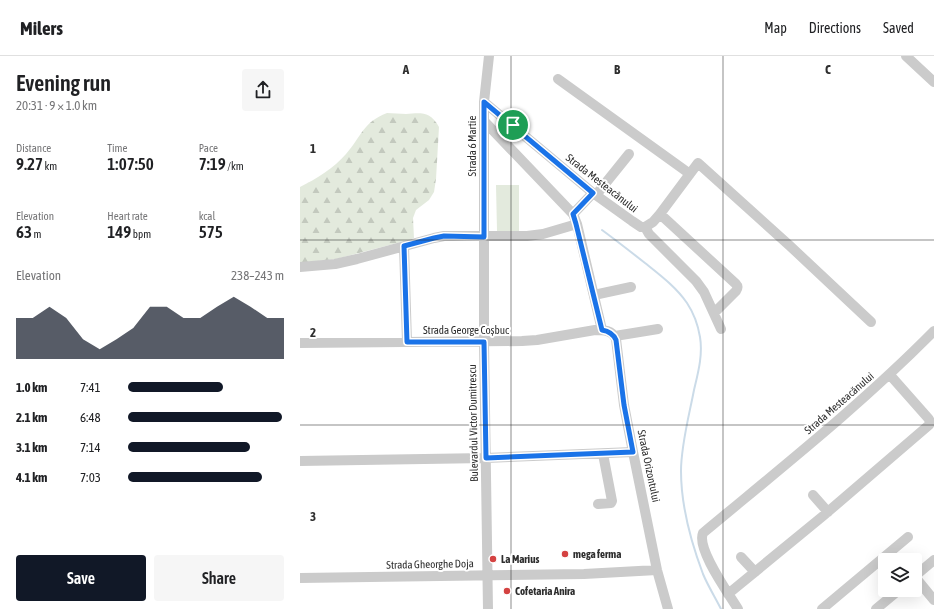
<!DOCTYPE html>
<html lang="en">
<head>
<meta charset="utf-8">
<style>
	body { margin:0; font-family:"Asap Condensed",sans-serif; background:#f6f6f6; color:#202124; height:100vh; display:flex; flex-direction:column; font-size:15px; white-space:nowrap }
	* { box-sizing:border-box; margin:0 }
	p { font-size:13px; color:#757577 }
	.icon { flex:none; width:22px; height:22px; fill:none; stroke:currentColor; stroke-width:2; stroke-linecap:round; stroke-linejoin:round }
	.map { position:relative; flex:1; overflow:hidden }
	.sheet { display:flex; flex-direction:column; background:#fff; width:300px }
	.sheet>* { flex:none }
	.tools { position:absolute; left:578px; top:497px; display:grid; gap:8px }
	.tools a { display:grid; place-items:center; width:44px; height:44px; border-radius:4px; background:#fff; box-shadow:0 4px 16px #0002; font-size:20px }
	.pin { position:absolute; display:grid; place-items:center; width:34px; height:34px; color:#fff; margin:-17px; border:2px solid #fff; border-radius:50%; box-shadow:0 1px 4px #0007 }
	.round { display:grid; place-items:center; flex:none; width:42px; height:42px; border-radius:4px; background:#f6f6f6 }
	.summary { display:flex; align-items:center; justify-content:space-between; height:68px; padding:0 16px }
	h1 { font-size:22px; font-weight:600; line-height:30px }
	.figures { display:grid; grid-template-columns:repeat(3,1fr); gap:6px; height:68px; padding:4px 16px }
	.figures div { display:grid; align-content:center }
	.figures b { font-size:17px; font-weight:600 }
	.figures small { font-size:11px; font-weight:400 }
	.figures p { font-size:11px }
	.chart { height:112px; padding:8px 16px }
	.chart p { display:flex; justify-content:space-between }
	.chart svg { width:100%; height:72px; margin-top:4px; fill:#111827; opacity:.7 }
	.button { display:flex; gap:8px; margin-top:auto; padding:8px 16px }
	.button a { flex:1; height:46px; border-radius:4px; background:#111827; color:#fff; font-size:16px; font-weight:600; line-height:46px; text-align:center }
	.button a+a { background:#f6f6f6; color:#202124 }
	ul { padding:0 16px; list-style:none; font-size:13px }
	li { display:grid; grid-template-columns:64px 48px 1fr; align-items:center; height:30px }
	li i { height:10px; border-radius:5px; background:#111827 }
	header { display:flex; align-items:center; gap:24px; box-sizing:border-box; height:56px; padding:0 20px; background:#fff; border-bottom:1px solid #e0e0e0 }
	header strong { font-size:19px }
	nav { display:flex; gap:22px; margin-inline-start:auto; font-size:14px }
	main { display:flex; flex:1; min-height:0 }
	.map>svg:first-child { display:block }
	.forest { fill:url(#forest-firs) }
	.pitch { fill:#e3eadd }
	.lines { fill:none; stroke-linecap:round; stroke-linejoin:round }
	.stream { stroke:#cbdbe8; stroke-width:2 }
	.minor { stroke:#cbcbcb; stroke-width:10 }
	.route-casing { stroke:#fff; stroke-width:8 }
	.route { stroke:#1a73e8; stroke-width:5 }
	.grid { fill:none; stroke:#2e2e2e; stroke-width:1; stroke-opacity:0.55 }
	.poi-dot { fill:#d44241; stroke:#fff; stroke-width:1.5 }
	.labels { text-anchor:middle; stroke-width:4; stroke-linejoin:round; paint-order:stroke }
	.street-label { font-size:11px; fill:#2e2e2e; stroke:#fff }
	.poi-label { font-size:11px; font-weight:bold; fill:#2e2e2e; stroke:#fff; text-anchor:start }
	.grid-label { font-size:13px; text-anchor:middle; font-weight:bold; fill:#2e2e2e; stroke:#fff; stroke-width:4; stroke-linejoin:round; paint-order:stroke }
</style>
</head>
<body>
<header>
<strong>Milers</strong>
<nav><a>Map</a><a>Directions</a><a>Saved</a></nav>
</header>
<main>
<section class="sheet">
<div class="summary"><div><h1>Evening run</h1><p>20:31 · 9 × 1.0 km</p></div><a class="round"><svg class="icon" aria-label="share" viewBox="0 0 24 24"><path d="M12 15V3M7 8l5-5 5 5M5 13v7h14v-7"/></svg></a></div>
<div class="figures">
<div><p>Distance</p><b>9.27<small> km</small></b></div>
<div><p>Time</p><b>1:07:50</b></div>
<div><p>Pace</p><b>7:19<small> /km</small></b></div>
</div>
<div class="figures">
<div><p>Elevation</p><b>63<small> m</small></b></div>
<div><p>Heart rate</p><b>149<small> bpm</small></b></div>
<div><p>kcal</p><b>575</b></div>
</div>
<div class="chart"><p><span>Elevation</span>238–243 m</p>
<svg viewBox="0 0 160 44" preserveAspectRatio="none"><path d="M0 44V19L10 19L20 12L30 19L40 32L50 38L60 32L70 25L80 12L90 12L100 19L110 19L120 12L130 6L140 12L150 19L160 19V44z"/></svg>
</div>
<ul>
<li><b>1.0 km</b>7:41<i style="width:61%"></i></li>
<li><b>2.1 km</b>6:48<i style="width:99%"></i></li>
<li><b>3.1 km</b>7:14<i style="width:78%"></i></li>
<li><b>4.1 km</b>7:03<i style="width:86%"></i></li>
</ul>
<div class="button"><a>Save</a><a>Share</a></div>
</section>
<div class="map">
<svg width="634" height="553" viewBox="0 0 634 553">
	<defs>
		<pattern id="forest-firs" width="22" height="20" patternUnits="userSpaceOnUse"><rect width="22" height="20" fill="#e3eadd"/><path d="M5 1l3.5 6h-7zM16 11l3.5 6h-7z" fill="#c3c9be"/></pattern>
	</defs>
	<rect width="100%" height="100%" fill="#fff"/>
	<!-- forest -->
	<path class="forest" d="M87,57c6,0 13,1 19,1 15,-1 24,-3 33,13l-3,52 -2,13 -5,8 -13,10 -3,8 1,20 -5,2 -73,19 -36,4v-76c16,-8 34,-19 46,-33 15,-17 17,-32 41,-41z"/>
	<!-- pitch -->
	<path class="pitch" d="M196,129h23v46h-22z"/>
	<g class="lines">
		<!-- stream -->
		<path class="stream" d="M302,174c15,11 29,22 43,33 15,12 31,24 42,40 6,9 11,22 13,34 3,18 -2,36 -6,53 -5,26 -13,55 -13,81 0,34 10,71 22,103 5,12 12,23 18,35"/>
		<!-- minor -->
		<path class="minor" d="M606,0l28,26
			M258,23l132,95
			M184,46l109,91 39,28 9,6h4
			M184,65l89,93 4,10 25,106
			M296,139l33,-41
			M273,158l20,-21
			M360,158l76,70c2,2 2,4 0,7l-22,22
			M345,171l8,-5 7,-8 38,-51 92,83 81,76
			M345,171l4,7 47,47 8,11 17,37
			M104,190l3,96
			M0,211l35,-3 22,-5 77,-21 10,-2h83l16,-2 34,-10
			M294,239l37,-8
			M315,280l43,-7
			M0,287l222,-2 15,-1 58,-10c9,0 17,0 21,9l8,66 9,47 24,118 11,39
			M0,405l186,-3 147,-6
			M513,439l15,17
			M298,448l13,-1 1,-2 -9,-47
			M441,501l14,15
			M615,520l19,-16
			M615,521l19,23
			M0,522l284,-4 73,-4
			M428,538l95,-78 106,-91c2,-3 1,-4 -1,-7l-38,-43
			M188,553l-4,-267v-240l5,-46
			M438,553c-9,-15 -42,-60 -35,-76 78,-65 159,-129 231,-202
			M522,553l86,-72
			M576,553l23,-19"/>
	</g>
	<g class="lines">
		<defs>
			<path id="route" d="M184,46l109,91 -20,21 3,10 26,106c6,1 11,3 14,10l8,65 9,47 -147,6 -2,-116h-77l-3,-96 30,-8 10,-2 40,1z"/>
		</defs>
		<!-- route casing -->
		<use href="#route" class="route-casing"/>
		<!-- route -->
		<use href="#route" class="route"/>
	</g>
	<!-- grid -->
	<path class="grid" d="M211,0v553M423,0v553M0,184h634M0,369h634"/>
	<!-- markers -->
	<g class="poi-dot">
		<circle cx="265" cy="498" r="4"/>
		<circle cx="193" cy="503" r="4"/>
		<circle cx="207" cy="535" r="4"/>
	</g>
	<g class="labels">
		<!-- street labels -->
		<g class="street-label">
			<text transform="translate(172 90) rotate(-90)" y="4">Strada 6 Martie</text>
			<text transform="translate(302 127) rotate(38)" y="4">Strada Mesteacănului</text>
			<text x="166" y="278">Strada George Coșbuc</text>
			<text transform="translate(539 347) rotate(-41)" y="4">Strada Mesteacănului</text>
			<text transform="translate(173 367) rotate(-91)" y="4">Bulevardul Victor Dumitrescu</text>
			<text transform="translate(349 410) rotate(78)" y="4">Strada Orizontului</text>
			<text transform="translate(130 508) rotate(-1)" y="4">Strada Gheorghe Doja</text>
		</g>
		<!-- poi labels -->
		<g class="poi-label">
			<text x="273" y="502">mega ferma</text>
			<text x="201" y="507">La Marius</text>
			<text x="215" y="539">Cofetaria Anira</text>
		</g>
	</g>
	<g class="grid-label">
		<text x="106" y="18">A</text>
		<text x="317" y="18">B</text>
		<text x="528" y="18">C</text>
		<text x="13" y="97">1</text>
		<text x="13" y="281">2</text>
		<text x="13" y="465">3</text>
	</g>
</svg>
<div class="tools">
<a><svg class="icon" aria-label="layers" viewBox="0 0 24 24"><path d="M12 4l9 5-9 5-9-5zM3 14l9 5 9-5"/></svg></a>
</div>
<div class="pin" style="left:213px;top:69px;background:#1e9e55"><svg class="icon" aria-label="arrive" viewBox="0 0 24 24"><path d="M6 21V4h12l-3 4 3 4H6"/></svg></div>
</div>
</main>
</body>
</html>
